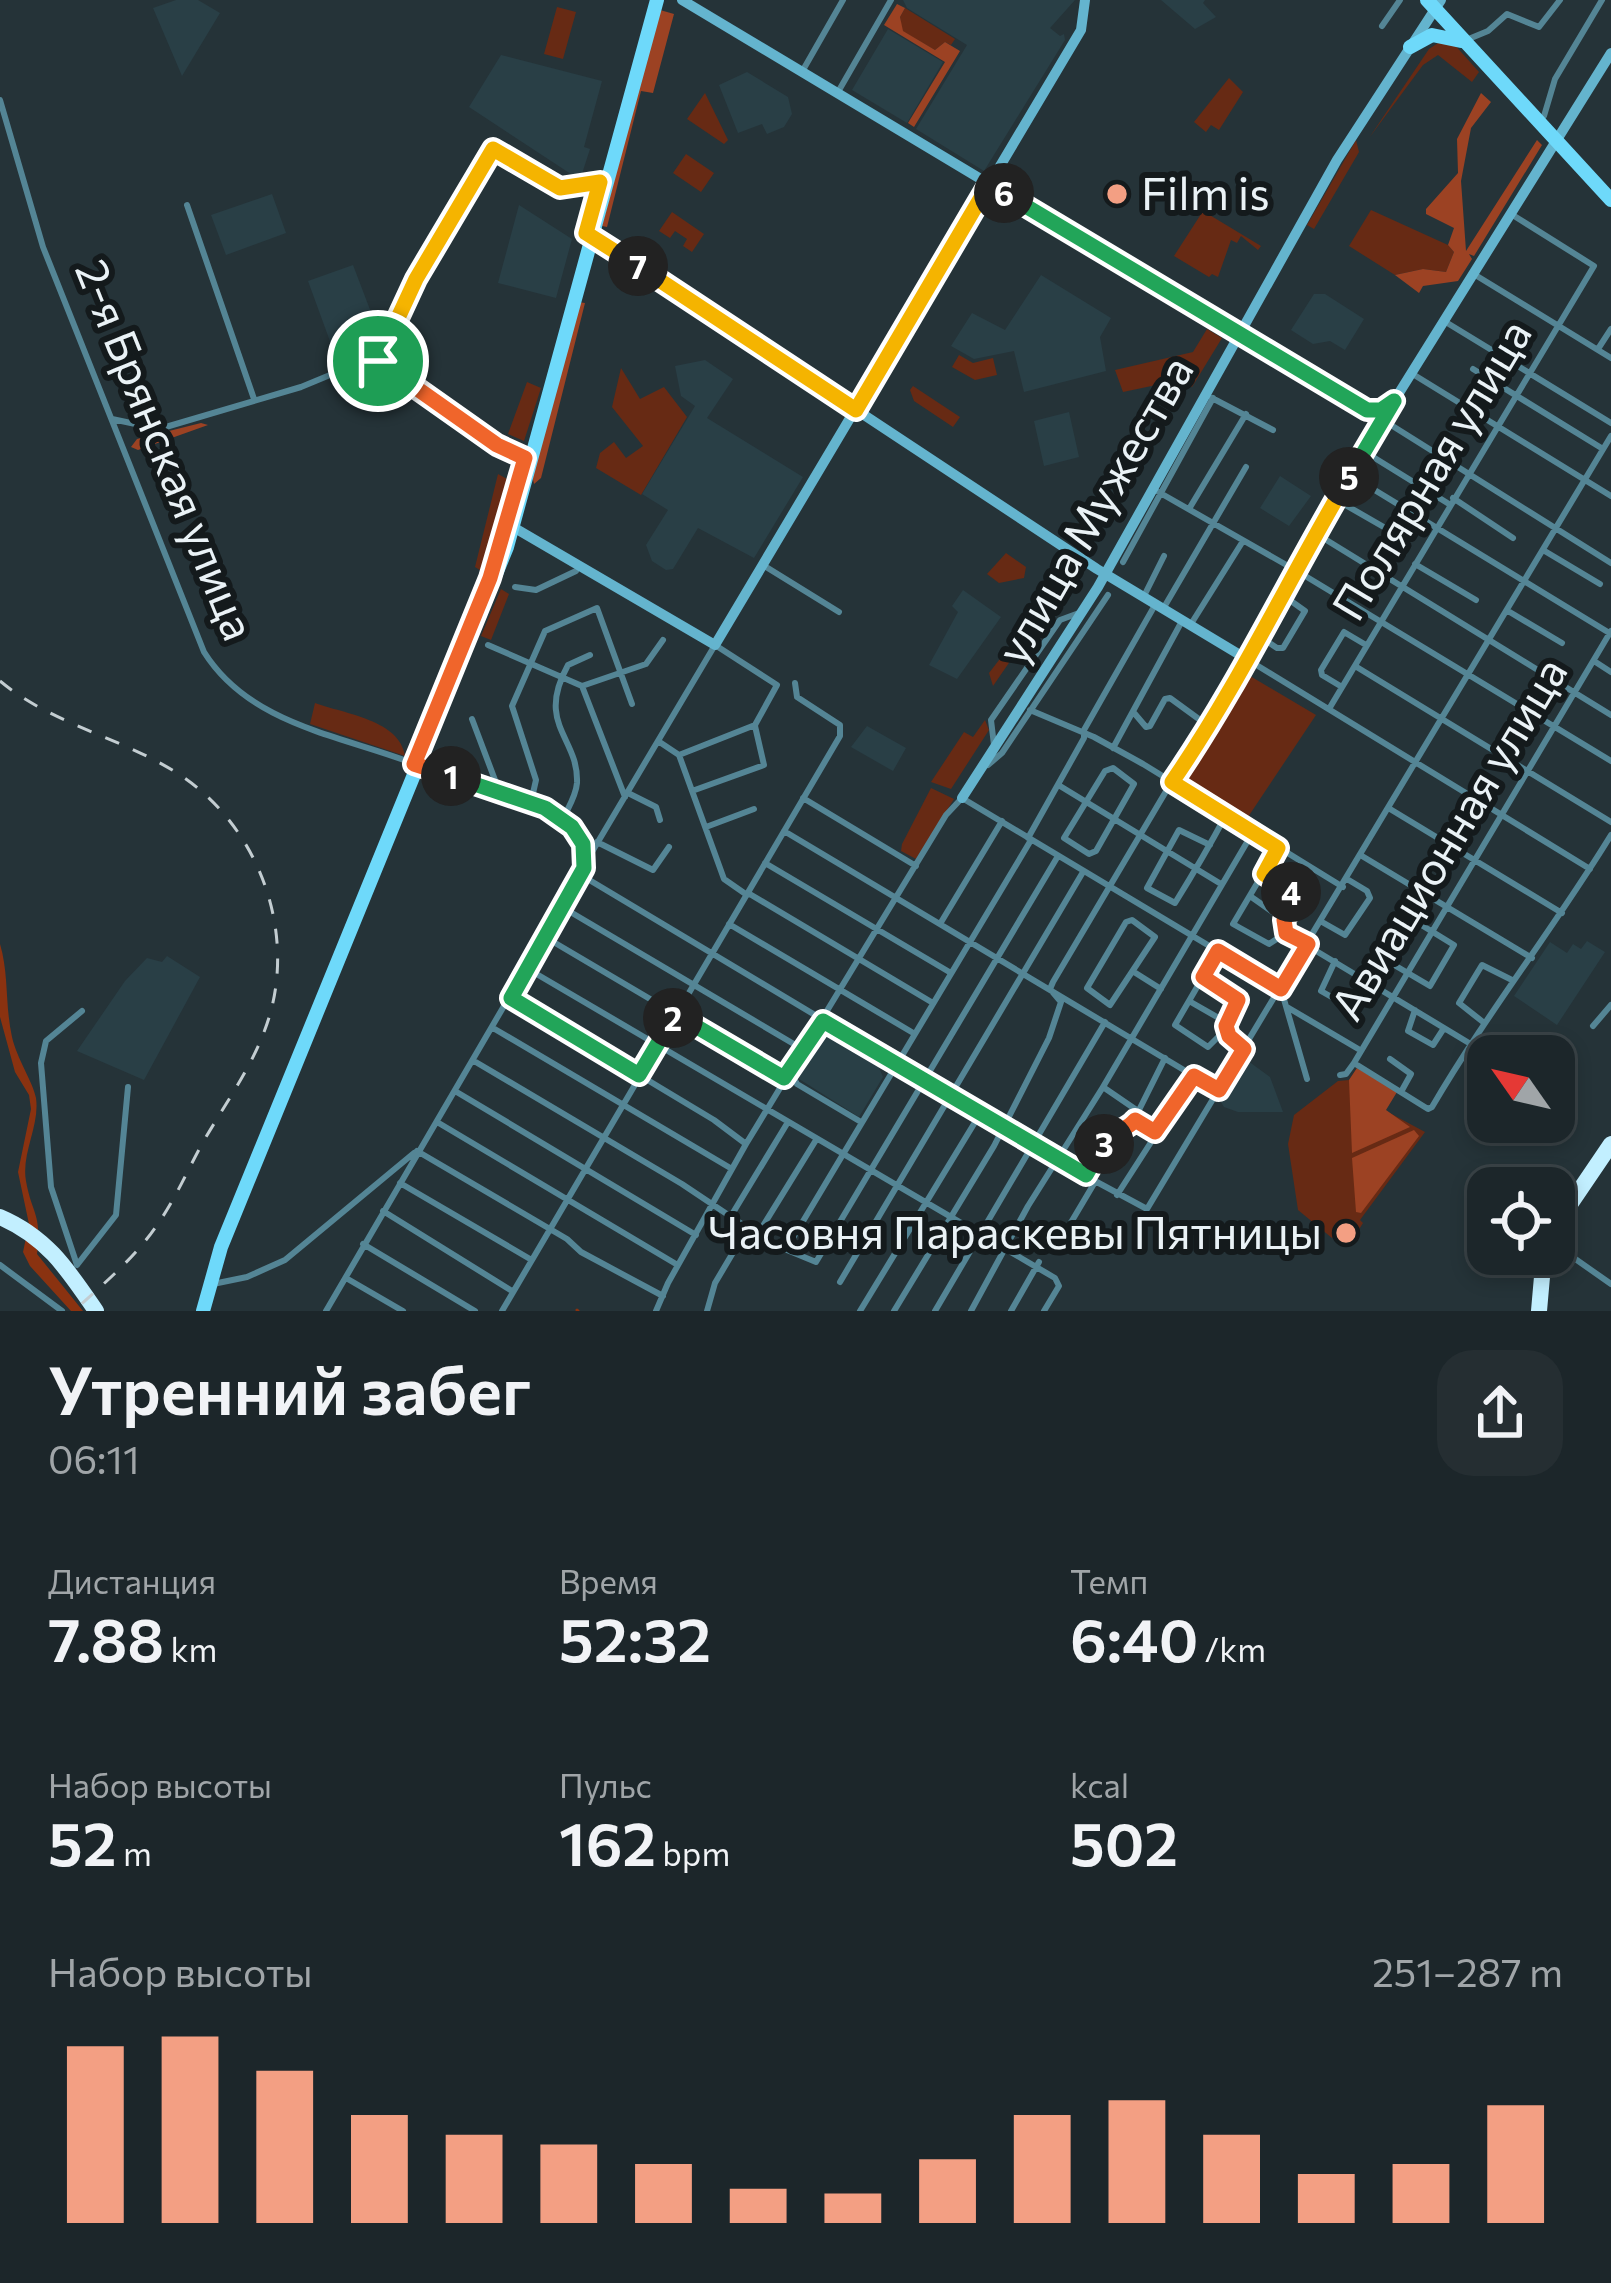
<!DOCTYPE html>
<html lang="ru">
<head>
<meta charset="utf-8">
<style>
	body { margin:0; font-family:Commissioner,sans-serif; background:#252e32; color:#f1f3f6; height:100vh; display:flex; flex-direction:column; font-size:45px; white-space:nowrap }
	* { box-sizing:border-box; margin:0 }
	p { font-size:39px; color:#a0a5a8 }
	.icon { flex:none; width:66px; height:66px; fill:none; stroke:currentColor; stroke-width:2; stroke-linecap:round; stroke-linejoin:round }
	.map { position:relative; height:1311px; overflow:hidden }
	.side { display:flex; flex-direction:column; background:#1c262a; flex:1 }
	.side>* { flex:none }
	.needle { width:78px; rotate:304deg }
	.buttons { position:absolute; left:1467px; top:1035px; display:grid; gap:24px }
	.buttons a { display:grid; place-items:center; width:108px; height:108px; border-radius:24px; background:#1c262a; box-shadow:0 6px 18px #0003,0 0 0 3px #3a4347; font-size:60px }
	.pin { position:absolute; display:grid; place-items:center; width:102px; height:102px; color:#fff; margin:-51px; border:6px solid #fff; border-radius:50%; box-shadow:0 3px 12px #0007 }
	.km { position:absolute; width:60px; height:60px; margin:-30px; border-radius:50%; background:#222; color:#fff; font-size:33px; line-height:60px; text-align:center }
	.round { display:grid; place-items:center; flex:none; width:126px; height:126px; border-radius:36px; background:#252e32 }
	.overview { display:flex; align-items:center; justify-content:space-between; height:204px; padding:0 48px }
	h1 { font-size:66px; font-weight:600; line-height:90px }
	.figures { display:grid; grid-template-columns:repeat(3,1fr); gap:18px; height:204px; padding:12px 48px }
	.figures div { display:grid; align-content:center }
	.figures b { font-size:60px; font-weight:600 }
	.figures small { font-size:33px; font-weight:400 }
	.figures p { font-size:33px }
	.chart { height:336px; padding:24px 48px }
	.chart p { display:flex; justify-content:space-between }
	.chart svg { width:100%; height:216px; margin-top:12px; stroke:#f39f83; stroke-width:6 }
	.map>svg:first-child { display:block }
	.built { fill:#293f46 }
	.green { fill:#672a14 }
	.forest { fill:#9c4223 }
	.water { fill:#8a3210 }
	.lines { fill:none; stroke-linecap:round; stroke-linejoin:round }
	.stream { stroke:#8a3210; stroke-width:3 }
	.street { stroke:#548595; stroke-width:6 }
	.secondary { stroke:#64b4ce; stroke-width:10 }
	.primary { stroke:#6ed9fa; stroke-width:14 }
	.highway { stroke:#c2efff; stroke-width:16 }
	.rail { stroke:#c3cdd1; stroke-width:3; stroke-dasharray:15 15; stroke-linecap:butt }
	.split-1-casing { stroke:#fff; stroke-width:24 }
	.split-2-casing { stroke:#fff; stroke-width:24 }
	.split-3-casing { stroke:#fff; stroke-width:24 }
	.split-4-casing { stroke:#fff; stroke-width:24 }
	.split-5-casing { stroke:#fff; stroke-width:24 }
	.split-6-casing { stroke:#fff; stroke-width:24 }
	.split-7-casing { stroke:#fff; stroke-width:24 }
	.split-8-casing { stroke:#fff; stroke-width:24 }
	.split-1 { stroke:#f0652b; stroke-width:15 }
	.split-2 { stroke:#22a559; stroke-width:15 }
	.split-3 { stroke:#22a559; stroke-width:15 }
	.split-4 { stroke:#f0652b; stroke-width:15 }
	.split-5 { stroke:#f5b400; stroke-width:15 }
	.split-6 { stroke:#22a559; stroke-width:15 }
	.split-7 { stroke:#f5b400; stroke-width:15 }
	.split-8 { stroke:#f5b400; stroke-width:15 }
	.poi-dot { fill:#f39f83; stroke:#141a1c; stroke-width:4.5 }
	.labels { text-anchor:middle; stroke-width:12; stroke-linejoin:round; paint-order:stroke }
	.poi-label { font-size:45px; fill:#eaf2f6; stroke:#141a1c; text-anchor:start }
	.street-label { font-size:45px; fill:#eaf2f6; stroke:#141a1c }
</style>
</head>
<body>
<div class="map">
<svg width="1611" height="1311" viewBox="0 0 1611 1311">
	<rect width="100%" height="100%" fill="#253338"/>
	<!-- built -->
	<path class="built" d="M176,0h22l22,13 -38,63 -29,-68z
		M903,0h172l-25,28 10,8 4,-2 1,6 -81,131 -68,-42 51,-84 -60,-37z
		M1161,0h44l-2,3 13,14 -21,12z
		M888,29l55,33 -36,61 -55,-33z
		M501,55l101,26 -18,66 6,2 -10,31 -111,-73z
		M747,72l41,25 4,17 -8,13 -17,7 -5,-10 -24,9 -19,-48z
		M272,194l14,39 -60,22 -15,-40z
		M519,205l53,34 -16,59 -58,-15z
		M353,265l24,63 -46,16 -23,-63z
		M1041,275l70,43 -11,19 6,34 -82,21 -10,-41 -40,8 -23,-13 21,-33 33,17z
		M1314,294h11l39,25 -19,31 -15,-9 -17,3 -22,-14z
		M705,360l28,19 -26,39 96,59 -49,81 -56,-30 -25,41 -7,1 -14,-9 -6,-16 22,-35 -26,-16 53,-88 -14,-10 -6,-30z
		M1069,412l10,45 -35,9 -10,-45z
		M1280,476l31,20 -22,30 -29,-18z
		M963,590l38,27 -44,62 -28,-14 29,-53 -6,-6z
		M867,726l39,22 -13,23 -42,-24z
		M1587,941l18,11 -48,73 -43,-29 36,-54 17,11 6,-9 8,5z
		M167,956l33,21 -56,103 -67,-29 48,-70 22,-23 15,4z
		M826,1026l48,30 9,21 -24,40 -63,-40z
		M1244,1058l26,19 13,35h-45l-14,-5 -5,-8z"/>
	<!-- green -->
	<path class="green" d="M557,7l19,5 -13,47 -19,-5z
		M905,8l50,31 -4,6 -6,-3 -10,8 -33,-19 -2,-14z
		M1441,41l12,2 26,29 -7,10 -34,-27 -15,10 -54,73 60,-89z
		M1229,78l14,14 -24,38 -8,-5 -5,7 -12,-10z
		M705,93l23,47 -4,4 -37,-25z
		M1356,140l3,12 -45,77 -7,-4z
		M686,154l28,19 -13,19 -28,-19z
		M1371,210l77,35 6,7 -8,20 -23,-3 -28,6 -46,-29z
		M1203,211l58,35 -3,4 -17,-14 -4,7 -6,-3 -13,37 -6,-3 -3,3 -35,-21z
		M672,212l32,22 -12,18 -9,-6 4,-7 -12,-8 -5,7 -11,-7z
		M1207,329l15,9 -30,49 -12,-7 -57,12 -8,-22 78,-18z
		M959,355l14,8 20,-5 4,17 -22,5 -23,-13z
		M621,368l19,31 24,-12 23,30 -46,78 -45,-27 4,-15 14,-11 12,16 17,-12 -31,-39z
		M527,382l14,6 -17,53 -16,-7z
		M913,386l47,31 -7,10 -39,-26 -4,-11z
		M498,474l11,6 -2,25 -24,67 -8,-5z
		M1006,553l20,14 -2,11 -25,5 -12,-9z
		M501,589l8,5 -18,46 -10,-4z
		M1027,624l6,4 -40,58 -4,-13z
		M1245,673l71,42 -72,108 -68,-41z
		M315,703c30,11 85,17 90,53l-95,-32z
		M985,720l4,10 -38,59 -20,-7 33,-50 9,5z
		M931,788l23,11 -38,60 -15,-8 1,-7z
		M1357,1068l29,43 39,21 -65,88 3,3 -5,8 -15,-4 -11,11 -34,-28 -10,-66 6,-29 44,-34 11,-1z"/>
	<!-- forest -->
	<path class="forest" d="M897,4l8,4 -5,9 3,14 32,19 10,-8 15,9 -46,76 -6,-4 37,-61 -61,-37z
		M660,10l14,4 -21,79 -12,-2 -34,136 -5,-1z
		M1481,93l10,9 -20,26 -10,53 5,70 71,-111 5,5 -68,111 -5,-2 3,5 -14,22 -35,5 -4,7 -24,-18 28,-6 23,3 8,-20 -6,-7 6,-17 -28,-14v-5l32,-36 -1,-34z
		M578,302l7,1 -44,175 -7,6 -2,-9z
		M201,423l7,2 -70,25 -7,-3 6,-8z
		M1357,1068l40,24 -11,18 24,17 -58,26 -3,-73z
		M1414,1130l5,6 -58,77 -5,-1 -4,-54z"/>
	<!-- water -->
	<path class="water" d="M0,944c9,30 5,62 12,93 5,22 21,45 24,61 4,28 -15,55 -10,83 6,34 16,32 11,73l46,57h-12l-41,-45 -7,-14 6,-28 -11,-52 13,-63 -2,-14 -14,-23 -15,-55z"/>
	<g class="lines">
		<!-- stream -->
		<path class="stream" d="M577,1310l1,1"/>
		<!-- street -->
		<path class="street" d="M1382,26l18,-26
			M1471,38l17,-7 19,-17 32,13 21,-27
			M803,70l40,-70
			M838,92l53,-92
			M0,100l43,147 161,405c46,73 136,83 211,112
			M1544,116l11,-37 47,-79
			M187,205l67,194
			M1472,273l139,85
			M1444,321l167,102
			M1598,349l13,-20
			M378,361l38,-82 77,-130 67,39 40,-6
			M1473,369l130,80
			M1411,373l200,123
			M1212,398l61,32
			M112,419l47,10 142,-42 70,-29 126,87 28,13
			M1383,420l228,143
			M1365,452l84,52
			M1350,475l261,159
			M1155,490l142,81 314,190
			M1453,498l60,40
			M1335,499l73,42
			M1189,509l57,-95
			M1315,533l296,182
			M1543,550l57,34
			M1123,562l90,-164
			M1415,564l61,36
			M763,565l76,47
			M515,587l21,3 40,-19
			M1144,596l20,-40
			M1163,609l83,-142
			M1508,611l54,32
			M1191,624l52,-83
			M1259,636l18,12h6l22,-37 -21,-15
			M488,645l94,41 43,111
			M1594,661l17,11
			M1355,666l256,156
			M582,686l64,-22 17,-24
			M1342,687l-20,-12 -1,-5 23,-38 22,13
			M1329,709l265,-443 -83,-52
			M1030,710l64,27 49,27 200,123
			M1135,714l11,13 4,-1 15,-27 5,-1 37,27
			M472,719l23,61 -2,7
			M658,741l21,14 45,124 23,16
			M994,745l-3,-25 69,-100 19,-7
			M1113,748l69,-127
			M988,765l14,-12 106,-158
			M1113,768l21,16 -38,67 -7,3 -25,-16 41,-67z
			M1060,786l161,98
			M692,791l72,-26 -9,-39
			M628,793l28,14 4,13
			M803,798l113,68
			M531,802l5,-22 -24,-74 33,-75 52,-23 35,96
			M1390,809l172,104
			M563,819c5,-11 13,-23 14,-36 2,-46 -42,-58 -9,-118l22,-10
			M706,827l48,-18
			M784,831l435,260
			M1028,838l56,-100v-8l71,-125
			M597,842l56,28 16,-23
			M1210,845l-31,-15 -32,58 28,15c18,-29 35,-58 51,-88
			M1362,856l170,102
			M586,862l129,-217 62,40 -22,40 -76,30
			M765,863l186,110
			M581,875l488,292 78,42 464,-773
			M1264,875l32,24 -12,21 2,13 -17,11 -36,-20 45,-76
			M748,893l185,110
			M1250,896l34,24
			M562,907l242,143
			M1410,918l44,27 -24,41 -46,-27z
			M1132,920l23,17 -45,68 -23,-17 39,-66z
			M1322,922l23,13 25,-37 -3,-7 -20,-12
			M729,924l186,110
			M940,924l62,-103
			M1288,934l181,109
			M545,937l239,141 8,-3 5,9 64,38
			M1218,951l-43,74 33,22 11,-11h10l14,12
			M1335,961l-14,30 30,17 17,-27
			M528,969l527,309 4,8 -15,25
			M1134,972l27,17
			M1203,977l34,23 -11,23
			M511,998l203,122 32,24
			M1189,1001l35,20 5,15
			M1287,1007l73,43
			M1415,1010l-7,21 25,14 11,-17
			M1483,1022l-24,-19 23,-38 30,15
			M1593,1026l18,-21
			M493,1028l239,141
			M1390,1059l21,15 -10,18
			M474,1061l208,123 88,59 46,19 242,-406
			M1354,1063l74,46 4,-2c55,-94 122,-179 179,-272
			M1340,1075l6,-1 8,-11 257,-432
			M1103,1087l35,24
			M455,1091l241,144
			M1135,1120l20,12
			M437,1122l239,142
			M417,1151l150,88 14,13 82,44
			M1086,1175l26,-43 21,-10 32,-64
			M400,1183l130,76
			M1117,1195l76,-118
			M383,1211l129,80
			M731,1216l57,-94
			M758,1234l58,-94
			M363,1244l112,67
			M1554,1244l57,40
			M782,1247l8,-4 241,-403
			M1054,1251l41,-69
			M0,1265l62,46
			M77,1265l-26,-78 -10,-124 5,-22 36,-30
			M77,1265l39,-50 12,-128
			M346,1278l57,33
			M840,1282l243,-410
			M213,1284l34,-7 38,-17 129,-107
			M326,1311l255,-437
			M502,1311l338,-575v-11l-43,-28 -2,-14
			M656,1311l12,-28 78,-139 200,-329 16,-17 319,191 26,90
			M707,1311l8,-28 32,-54
			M860,1311l120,-197
			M894,1311l100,-165 55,-108 12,-36 -11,-13 3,-7 192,-324 345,211
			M935,1311l170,-289
			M971,1311l57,-105 75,-119 150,-255
			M1011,1311l28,-49"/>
		<!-- secondary -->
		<path class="secondary" d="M682,0l701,420
			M592,235l505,334 148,89 39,-62 22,-47 88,-148 217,-348
			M513,527l202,118 366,-615 4,-30
			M419,765c36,9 134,38 156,65 8,11 10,22 10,35
			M962,798l136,-211 239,-427 104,-160"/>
		<!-- primary -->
		<path class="primary" d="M1427,0l184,200
			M1410,47l22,-12 29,6
			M203,1311l18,-64 286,-700 150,-547"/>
		<!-- highway -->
		<path class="highway" d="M0,1217c47,20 68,53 96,94
			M1554,1228l57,-84
			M1539,1311l5,-57"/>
		<!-- rail -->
		<path class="rail" d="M0,681c60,50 141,59 200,109 68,58 97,158 64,242 -14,37 -38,71 -58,105 -17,29 -29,60 -49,88 -22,33 -54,59 -83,86"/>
	</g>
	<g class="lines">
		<defs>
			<path id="split-1" d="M378,361l119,84 28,13 -35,120 -76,186 37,12"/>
			<path id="split-2" d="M451,776l94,32 27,19 11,17 1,24 -73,130 128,77 34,-57"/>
			<path id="split-3" d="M673,1018l2,-4 109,64 39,-57 263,154 18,-31"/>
			<path id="split-4" d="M1104,1144c11,-17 22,-12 31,-24l20,12 39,-56 25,14 25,-41 -15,-13 -3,-10 12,-26 -35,-23 15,-26 63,38 27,-45 -22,-11 -2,-13 13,-20 -6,-8"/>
			<path id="split-5" d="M1291,892l-27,-18 14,-26 -106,-66c67,-97 117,-204 177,-305"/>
			<path id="split-6" d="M1004,193l363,217h14l13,-9 -45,76"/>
			<path id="split-7" d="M638,266l218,144 133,-226 15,9"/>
			<path id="split-8" d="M378,361l38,-82 77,-130 67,39 40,-6 -14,51 52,33"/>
		</defs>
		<!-- split-1 casing -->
		<use href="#split-1" class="split-1-casing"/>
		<!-- split-2 casing -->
		<use href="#split-2" class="split-2-casing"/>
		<!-- split-3 casing -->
		<use href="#split-3" class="split-3-casing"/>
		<!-- split-4 casing -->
		<use href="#split-4" class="split-4-casing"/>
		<!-- split-5 casing -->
		<use href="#split-5" class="split-5-casing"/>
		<!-- split-6 casing -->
		<use href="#split-6" class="split-6-casing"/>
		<!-- split-7 casing -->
		<use href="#split-7" class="split-7-casing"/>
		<!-- split-8 casing -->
		<use href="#split-8" class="split-8-casing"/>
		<!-- split-1 -->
		<use href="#split-1" class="split-1"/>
		<!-- split-2 -->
		<use href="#split-2" class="split-2"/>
		<!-- split-3 -->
		<use href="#split-3" class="split-3"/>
		<!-- split-4 -->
		<use href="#split-4" class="split-4"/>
		<!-- split-5 -->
		<use href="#split-5" class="split-5"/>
		<!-- split-6 -->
		<use href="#split-6" class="split-6"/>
		<!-- split-7 -->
		<use href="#split-7" class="split-7"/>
		<!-- split-8 -->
		<use href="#split-8" class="split-8"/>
	</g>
	<!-- markers -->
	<g class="poi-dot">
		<circle cx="1117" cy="194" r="12"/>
		<circle cx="1346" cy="1233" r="12"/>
	</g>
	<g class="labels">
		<!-- poi labels -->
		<g class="poi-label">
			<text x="1141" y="210">Film is</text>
			<text x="1322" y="1249" text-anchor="end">Часовня Параскевы Пятницы</text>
		</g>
		<!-- street labels -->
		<g class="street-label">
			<text transform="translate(165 450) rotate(68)" y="16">2-я Брянская улица</text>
			<text transform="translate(1432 470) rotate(-59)" y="16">Полярная улица</text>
			<text transform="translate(1095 510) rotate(-60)" y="16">улица Мужества</text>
			<text transform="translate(1449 839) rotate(-59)" y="16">Авиационная улица</text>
		</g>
	</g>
</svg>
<div class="buttons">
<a><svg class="needle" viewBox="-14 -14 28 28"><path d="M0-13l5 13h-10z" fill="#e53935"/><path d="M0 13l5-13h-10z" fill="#a0a5a8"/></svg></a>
<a><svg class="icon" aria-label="locate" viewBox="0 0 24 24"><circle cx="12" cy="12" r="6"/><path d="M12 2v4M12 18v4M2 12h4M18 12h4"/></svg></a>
</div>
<div class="pin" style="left:378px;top:361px;background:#1e9e55"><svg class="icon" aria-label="arrive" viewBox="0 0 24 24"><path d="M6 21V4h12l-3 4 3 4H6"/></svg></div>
<b class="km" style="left:451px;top:776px">1</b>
<b class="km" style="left:673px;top:1018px">2</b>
<b class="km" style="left:1104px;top:1144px">3</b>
<b class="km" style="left:1291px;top:892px">4</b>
<b class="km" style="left:1349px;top:477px">5</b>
<b class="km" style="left:1004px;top:193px">6</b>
<b class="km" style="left:638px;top:266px">7</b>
</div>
<section class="side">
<div class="overview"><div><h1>Утренний забег</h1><p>06:11</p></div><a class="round"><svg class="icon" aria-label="share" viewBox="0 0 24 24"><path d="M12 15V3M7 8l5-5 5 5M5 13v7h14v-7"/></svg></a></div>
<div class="figures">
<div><p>Дистанция</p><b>7.88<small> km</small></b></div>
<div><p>Время</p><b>52:32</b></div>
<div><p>Темп</p><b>6:40<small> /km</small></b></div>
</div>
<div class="figures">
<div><p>Набор высоты</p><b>52<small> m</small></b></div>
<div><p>Пульс</p><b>162<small> bpm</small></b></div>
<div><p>kcal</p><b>502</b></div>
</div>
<div class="chart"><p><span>Набор высоты</span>251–287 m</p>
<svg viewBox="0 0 160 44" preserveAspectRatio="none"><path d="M5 44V8M15 44V6M25 44V13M35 44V22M45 44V26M55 44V28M65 44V32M75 44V37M85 44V38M95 44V31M105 44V22M115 44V19M125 44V26M135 44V34M145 44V32M155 44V20"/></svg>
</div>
</section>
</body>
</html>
